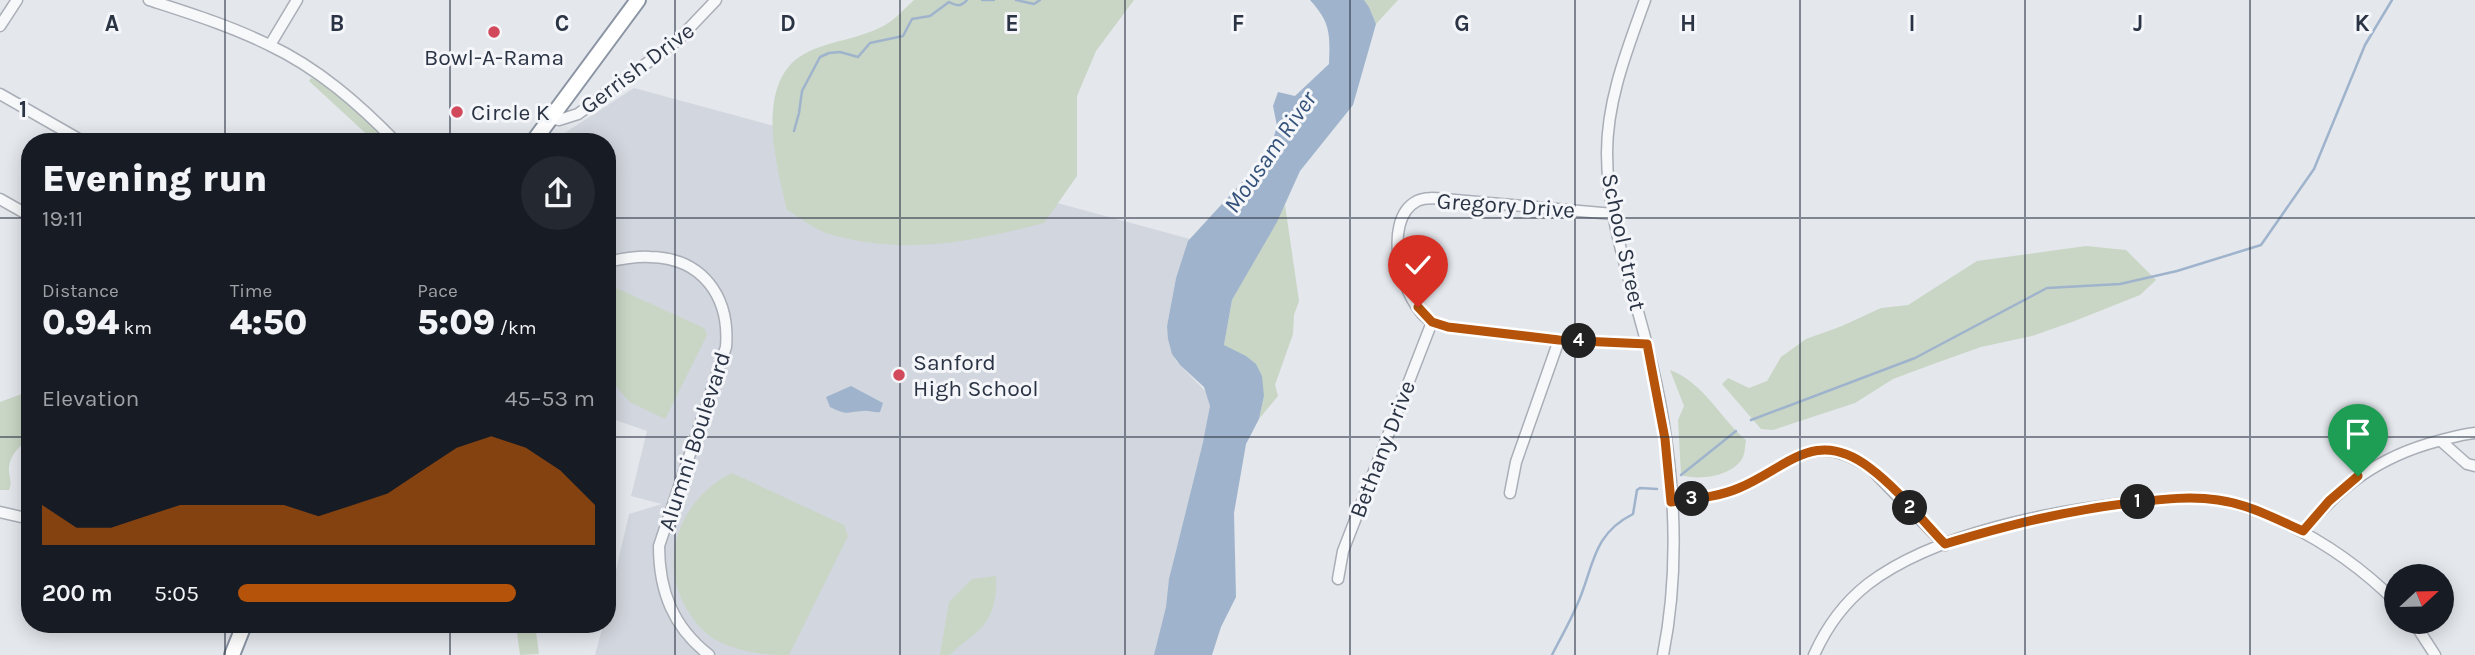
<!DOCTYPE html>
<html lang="en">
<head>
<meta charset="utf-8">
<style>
	body { margin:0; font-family:Karla,sans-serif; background:#242831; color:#f1f3f6; height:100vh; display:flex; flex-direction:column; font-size:26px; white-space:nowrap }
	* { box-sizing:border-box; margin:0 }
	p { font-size:23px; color:#9ea1a6 }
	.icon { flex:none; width:38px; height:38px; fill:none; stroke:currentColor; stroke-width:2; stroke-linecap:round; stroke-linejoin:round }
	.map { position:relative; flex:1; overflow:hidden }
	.drawer { position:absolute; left:21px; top:133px; width:595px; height:500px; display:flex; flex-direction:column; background:#171b24; border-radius:28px; box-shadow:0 4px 18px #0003 }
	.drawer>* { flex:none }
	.needle { width:46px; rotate:68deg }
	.buttons { position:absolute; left:2384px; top:564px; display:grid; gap:14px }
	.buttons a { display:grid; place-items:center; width:70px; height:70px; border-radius:50%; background:#171b24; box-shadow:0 4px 18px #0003; font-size:35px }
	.pin { position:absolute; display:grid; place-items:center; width:60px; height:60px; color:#fff; margin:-72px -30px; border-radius:50% 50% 50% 0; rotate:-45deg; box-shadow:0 0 7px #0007 }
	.pin .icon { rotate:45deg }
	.km { position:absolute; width:35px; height:35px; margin:-18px; border-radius:50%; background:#222; color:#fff; font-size:19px; line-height:35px; text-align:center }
	.round { display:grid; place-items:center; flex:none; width:74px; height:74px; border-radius:37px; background:#242831 }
	.head { display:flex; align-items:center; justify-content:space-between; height:119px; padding:0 21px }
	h1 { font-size:38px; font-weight:800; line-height:52px }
	.figures { display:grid; grid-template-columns:repeat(3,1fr); gap:10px; height:119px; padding:7px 21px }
	.figures div { display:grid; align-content:center }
	.figures b { font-size:35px; font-weight:800 }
	.figures small { font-size:19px; font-weight:400 }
	.figures p { font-size:19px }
	.chart { height:196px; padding:14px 21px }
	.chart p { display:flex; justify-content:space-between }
	.chart svg { width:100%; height:126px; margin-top:7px; fill:#b45309; opacity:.7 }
	ul { padding:0 21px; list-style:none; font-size:23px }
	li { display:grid; grid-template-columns:112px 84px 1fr; align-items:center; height:52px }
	li i { height:18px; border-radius:9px; background:#b45309 }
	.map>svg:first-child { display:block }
	.built { fill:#d2d6de }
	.green { fill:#c9d6c5 }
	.water { fill:#9fb4cc }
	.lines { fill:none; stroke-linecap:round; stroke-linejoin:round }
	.stream { stroke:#9fb4cc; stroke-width:2.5 }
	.minor-casing { stroke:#a9aeb7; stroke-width:13 }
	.highway-casing { stroke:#8b94a3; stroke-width:18 }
	.minor { stroke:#f7f8fa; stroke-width:10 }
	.highway { stroke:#fff; stroke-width:14 }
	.route-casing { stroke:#fff; stroke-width:14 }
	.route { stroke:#b45309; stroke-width:9 }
	.grid { fill:none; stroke:#2b3445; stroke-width:2; stroke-opacity:0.55 }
	.poi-dot { fill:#d1495b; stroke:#f4f6f9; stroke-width:2.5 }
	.labels { text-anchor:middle; stroke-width:6; stroke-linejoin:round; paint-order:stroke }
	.poi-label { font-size:23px; fill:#2b3445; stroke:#f4f6f9; text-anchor:start }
	.street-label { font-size:23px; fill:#2b3445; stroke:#f4f6f9 }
	.water-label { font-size:24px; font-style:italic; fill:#34527a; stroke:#f4f6f9 }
	.grid-label { font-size:23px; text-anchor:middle; font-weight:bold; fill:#2b3445; stroke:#f4f6f9; stroke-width:6; stroke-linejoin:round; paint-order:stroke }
</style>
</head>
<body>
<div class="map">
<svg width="2475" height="655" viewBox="0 0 2475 655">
	<rect width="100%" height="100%" fill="#e4e7ec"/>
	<!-- built -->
	<path class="built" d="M634,88l556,151 -14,39 -9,48 4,23 5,12 31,32 4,16 -39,158 -5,41 -12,47h-560l8,-30h4v-16l22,-95 33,-10 -31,-8 16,-65 -40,-14v-275h-51l4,-6z"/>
	<!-- green -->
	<path class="green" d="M914,0h220l-38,51 -19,45v80l-33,47c-73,19 -140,33 -215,11 -14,-4 -29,-17 -42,-24 -11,-45 -33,-128 17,-156 23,-13 57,-15 81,-29 11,-6 20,-17 29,-25z
		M1364,0h34l-22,24 -7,-17z
		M311,78c23,6 60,46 79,64h-15l-66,-61z
		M1285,205l14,96 -5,14 -1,19 -18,51 3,11 -19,23 5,-23 -40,-51 8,-45z
		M2086,246l40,4 30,30 -16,15 -68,27 -40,14 -51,11 -45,16 -43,16 -38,24 -82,27 -12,-1 -39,-45 6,-6 21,10 18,-7 14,-24 25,-18 36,-13 39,-18 27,-3 69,-44z
		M614,287l90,41 3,7 -42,84 -35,-17 -11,-12 -12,-18v-70z
		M1670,370c33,12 50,48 76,70 -1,5 -1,12 -3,17 -9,19 -44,24 -62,18l-3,-55 6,-14z
		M30,391v48c-10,6 -20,16 -21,28 -1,9 4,14 0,23h-9v-88z
		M732,473l112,52 4,11 -59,119c-24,0 -51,-3 -73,-15 -14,-8 -24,-21 -32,-36 -26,-49 -1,-107 48,-131z
		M996,576c1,21 -2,42 -20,57 -9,8 -18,13 -26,22h-10l9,-53 23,-23z
		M516,625h19l4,29 -19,1z"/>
	<!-- water -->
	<path class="water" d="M1310,0h54l5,7 7,17 -23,81 -53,66 -23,51 -45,78 -8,45 22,11 10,8 6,12 2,20 -5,23 -13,25 -12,69 2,84 -15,30 -9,28h-58l12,-48 3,-28 34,-137 7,-36 -6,-19 -24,-22 -8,-11 -4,-15 -1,-13 9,-48 12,-37 55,-60 29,-38 5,-17 -4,-20 5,-14 17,4 34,-32c1,-30 2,-41 -19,-64z
		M851,386l32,17 -3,9c-5,1 -12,-2 -17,-1 -17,1 -15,5 -33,-4l-4,-10z"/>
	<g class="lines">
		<!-- stream -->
		<path class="stream" d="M982,0h12
			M1016,0l18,4 6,-4
			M794,131l5,-18 3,-22 18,-34 9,-4 11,-1 18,5 12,-14 33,-7 9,-17 18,-3 19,-14c8,4 12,5 18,-2
			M1751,420l164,-62 132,-70 73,-4 57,-13 84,-26 53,-76 51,-124 27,-45
			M1681,475l55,-44
			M1552,655c8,-16 18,-33 25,-50 17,-37 14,-70 56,-91l4,-24 3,-2 17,1"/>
		<defs>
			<path id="minor" d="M149,0c40,13 82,26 120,45 49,23 90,59 127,97
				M1645,0c-18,50 -38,100 -38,153 0,66 24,129 40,192 26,98 36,210 16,310
				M0,26l17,-26
				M270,45l27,-45
				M0,94l84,48
				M550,118l9,2 19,-6 100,-74 38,-40
				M0,199l30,17
				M1613,214l-169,-15c-9,-1 -19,-2 -27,2 -37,19 -15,104 15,121 5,3 11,4 16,5l111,13 88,4
				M607,262c14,-3 29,-6 43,-5 53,1 80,40 76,90l-67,199c0,45 14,81 50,109
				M2441,441l26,23 8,2
				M1510,493l6,-31 43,-122
				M1671,502c23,-3 47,-5 68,-14 53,-23 73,-60 132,-19l74,76
				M0,512l30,7
				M2303,531c39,-46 75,-74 135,-90 12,-3 24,-7 37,-8
				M1338,579l5,-28 89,-229
				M2413,621l22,34
				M1814,655c12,-27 31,-53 54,-71 67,-51 184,-73 266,-82 28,-3 57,-6 85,-2 19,3 38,11 55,18 47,21 85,47 122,84"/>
			<path id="highway" d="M533,142l105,-142
				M232,655l12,-30"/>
		</defs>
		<!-- minor casing -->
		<use href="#minor" class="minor-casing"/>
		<!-- highway casing -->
		<use href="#highway" class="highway-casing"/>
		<!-- minor -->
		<use href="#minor" class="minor"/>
		<!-- highway -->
		<use href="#highway" class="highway"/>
	</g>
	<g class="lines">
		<defs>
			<path id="route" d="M1418,307l14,15 16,5 111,13 88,4 18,95 6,63c23,-3 47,-5 68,-14 48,-20 76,-62 131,-20 28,21 51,51 75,76 67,-20 123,-34 193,-42 26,-3 53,-6 80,-2 30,4 58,19 85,31l26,-30 29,-25"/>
		</defs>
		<!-- route casing -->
		<use href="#route" class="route-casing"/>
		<!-- route -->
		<use href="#route" class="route"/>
	</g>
	<!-- grid -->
	<path class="grid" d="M225,0v142M450,0v142M675,0v655M900,0v655M1125,0v655M1350,0v655M1575,0v655M1800,0v655M2025,0v655M2250,0v655M0,218h30M607,218h1868M0,437h30M607,437h1868M225,625v30M450,625v30"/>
	<!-- markers -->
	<g class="poi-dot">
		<circle cx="494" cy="32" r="7"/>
		<circle cx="457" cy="112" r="7"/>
		<circle cx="899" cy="375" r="7"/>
	</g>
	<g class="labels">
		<!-- poi labels -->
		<g class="poi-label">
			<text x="494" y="65" text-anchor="middle">Bowl-A-Rama</text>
			<text x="471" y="120">Circle K</text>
			<text x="913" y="370">Sanford<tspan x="913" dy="26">High School</tspan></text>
		</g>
		<!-- street labels -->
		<g class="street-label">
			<text transform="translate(637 68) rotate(-37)" y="8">Gerrish Drive</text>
			<text transform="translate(1506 205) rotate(4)" y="8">Gregory Drive</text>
			<text transform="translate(1624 242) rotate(78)" y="8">School Street</text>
			<text transform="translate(694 441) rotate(-72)" y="8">Alumni Boulevard</text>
			<text transform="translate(1382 449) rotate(-69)" y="8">Bethany Drive</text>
		</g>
		<!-- water labels -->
		<g class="water-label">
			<text transform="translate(1270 152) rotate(-55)" y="8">Mousam River</text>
		</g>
	</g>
	<g class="grid-label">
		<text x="112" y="31">A</text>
		<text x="337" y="31">B</text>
		<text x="562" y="31">C</text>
		<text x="788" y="31">D</text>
		<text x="1012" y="31">E</text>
		<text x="1238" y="31">F</text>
		<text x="1462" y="31">G</text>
		<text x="1688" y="31">H</text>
		<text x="1912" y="31">I</text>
		<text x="2138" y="31">J</text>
		<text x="2362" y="31">K</text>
		<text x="23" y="117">1</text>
	</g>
</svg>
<div class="buttons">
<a><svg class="needle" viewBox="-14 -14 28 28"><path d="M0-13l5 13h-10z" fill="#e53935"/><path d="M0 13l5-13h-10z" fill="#9ea1a6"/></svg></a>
</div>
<div class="pin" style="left:2358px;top:476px;background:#1e9e55"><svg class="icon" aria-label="arrive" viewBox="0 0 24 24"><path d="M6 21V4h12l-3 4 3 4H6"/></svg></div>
<div class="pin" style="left:1418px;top:307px;background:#d93025"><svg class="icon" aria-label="check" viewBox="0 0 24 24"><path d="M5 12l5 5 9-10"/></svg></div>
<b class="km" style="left:2138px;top:502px">1</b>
<b class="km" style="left:1910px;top:508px">2</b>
<b class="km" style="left:1692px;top:499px">3</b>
<b class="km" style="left:1579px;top:341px">4</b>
<section class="drawer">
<div class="head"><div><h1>Evening run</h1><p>19:11</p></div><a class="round"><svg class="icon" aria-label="share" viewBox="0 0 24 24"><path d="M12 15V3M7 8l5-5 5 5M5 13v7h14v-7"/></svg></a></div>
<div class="figures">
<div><p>Distance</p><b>0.94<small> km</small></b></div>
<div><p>Time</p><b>4:50</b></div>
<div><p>Pace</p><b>5:09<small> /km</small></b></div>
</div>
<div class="chart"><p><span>Elevation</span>45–53 m</p>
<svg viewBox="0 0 160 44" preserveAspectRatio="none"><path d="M0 44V30L10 38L20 38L30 34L40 30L50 30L60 30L70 30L80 34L90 30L100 26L110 18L120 10L130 6L140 10L150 18L160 30V44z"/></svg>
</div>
<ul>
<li><b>200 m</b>5:05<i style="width:78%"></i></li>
</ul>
</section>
</div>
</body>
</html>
